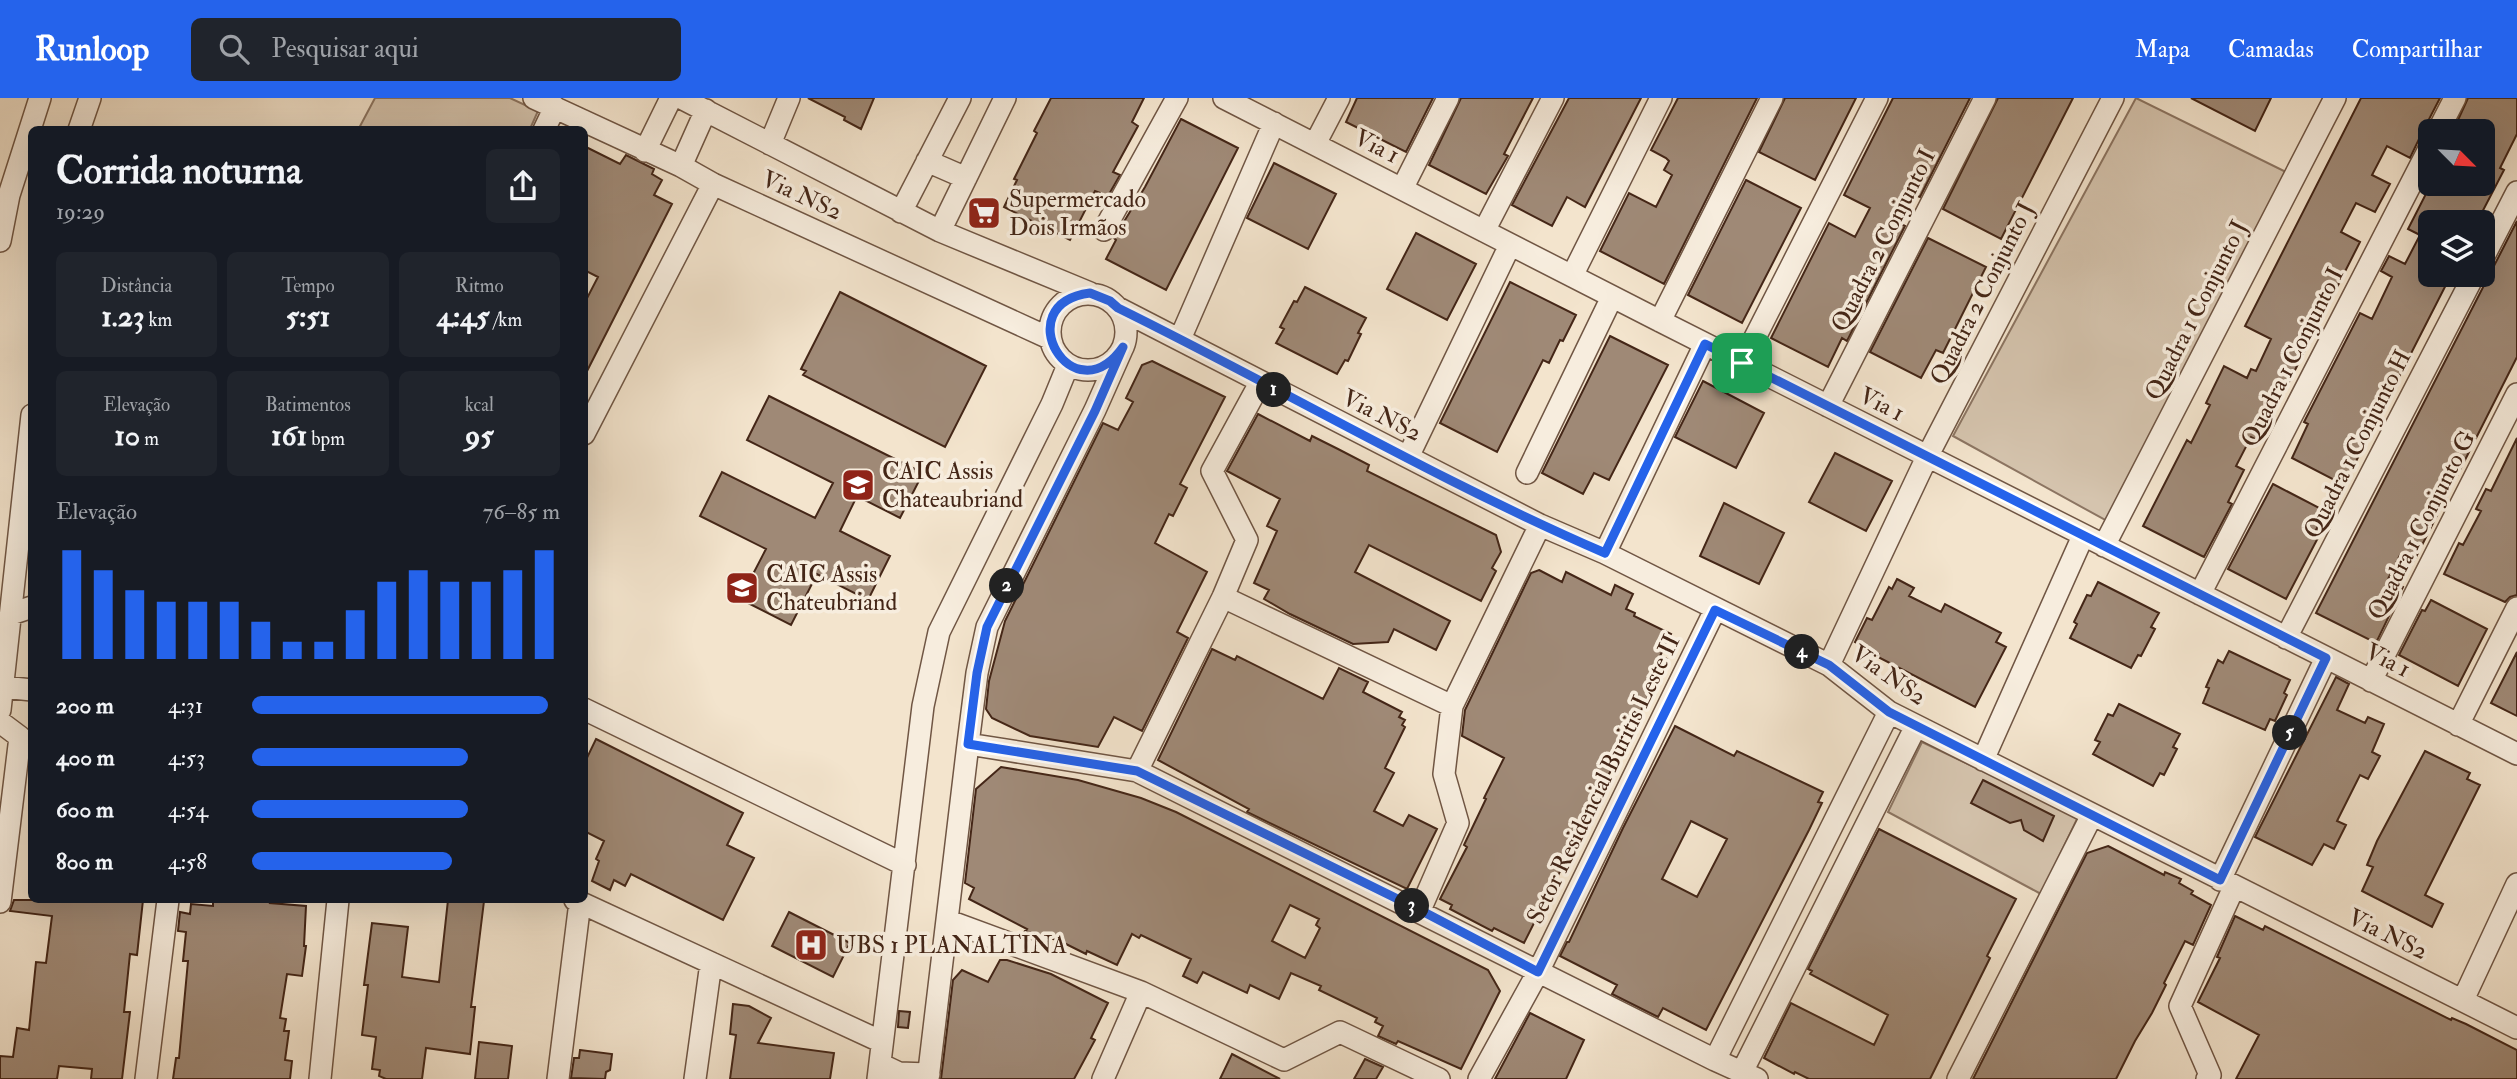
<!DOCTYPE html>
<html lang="pt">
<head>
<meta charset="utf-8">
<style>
	body { margin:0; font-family:"IM FELL Double Pica",serif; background:#20242c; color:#f1f3f6; height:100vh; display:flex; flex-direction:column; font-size:26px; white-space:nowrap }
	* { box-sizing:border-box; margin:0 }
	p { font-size:23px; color:#9ea1a6 }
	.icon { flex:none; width:38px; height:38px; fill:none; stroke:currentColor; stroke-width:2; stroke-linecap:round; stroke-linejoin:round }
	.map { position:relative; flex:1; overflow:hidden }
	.side { position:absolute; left:28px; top:28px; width:560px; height:777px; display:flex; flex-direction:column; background:#171b24; border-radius:10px; box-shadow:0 7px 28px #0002 }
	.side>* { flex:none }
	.needle { width:46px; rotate:114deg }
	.controls { position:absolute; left:2418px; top:21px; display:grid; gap:14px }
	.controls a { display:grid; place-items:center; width:77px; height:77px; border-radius:10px; background:#171b24; box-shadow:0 7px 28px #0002; font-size:35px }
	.pin { position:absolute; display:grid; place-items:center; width:60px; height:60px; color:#fff; margin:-30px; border-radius:14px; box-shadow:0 4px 10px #0006 }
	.km { position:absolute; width:35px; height:35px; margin:-18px; border-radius:50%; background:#222; color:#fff; font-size:19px; line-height:35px; text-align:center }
	.round { display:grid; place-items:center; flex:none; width:74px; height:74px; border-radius:10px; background:#20242c }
	.summary { display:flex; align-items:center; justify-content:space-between; height:119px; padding:0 28px }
	h1 { font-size:38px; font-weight:800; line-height:52px }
	.figures { display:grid; grid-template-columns:repeat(3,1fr); gap:10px; height:119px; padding:7px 28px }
	.figures div { display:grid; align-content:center; border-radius:10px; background:#20242c; text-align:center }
	.figures b { font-size:30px; font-weight:800 }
	.figures small { font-size:19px; font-weight:400 }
	.figures p { font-size:19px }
	.chart { height:196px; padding:14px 28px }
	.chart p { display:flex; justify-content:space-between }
	.chart svg { width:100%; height:126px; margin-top:7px; stroke:#2563eb; stroke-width:6 }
	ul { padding:0 28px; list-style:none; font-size:23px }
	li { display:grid; grid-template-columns:112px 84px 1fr; align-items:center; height:52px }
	li i { height:18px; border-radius:9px; background:#2563eb }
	header { display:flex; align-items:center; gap:42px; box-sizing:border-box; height:98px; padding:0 35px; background:#2563eb; color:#fff }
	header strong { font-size:33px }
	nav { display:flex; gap:38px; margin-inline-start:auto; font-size:24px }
	.search { width:490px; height:63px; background:#20242c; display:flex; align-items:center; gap:18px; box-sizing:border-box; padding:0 24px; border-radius:10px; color:#9ea1a6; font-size:26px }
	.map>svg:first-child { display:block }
	.green { fill:#d5c4ae; stroke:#8c7562; stroke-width:2 }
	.building { fill:#9f8976; stroke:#442617; stroke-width:2; fill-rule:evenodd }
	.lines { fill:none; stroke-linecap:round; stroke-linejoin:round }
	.minor-casing { stroke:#705644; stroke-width:24 }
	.minor { stroke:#f7edde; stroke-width:21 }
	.route-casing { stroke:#fff; stroke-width:14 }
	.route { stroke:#2563eb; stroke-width:9 }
	.labels { text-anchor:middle; stroke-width:7; stroke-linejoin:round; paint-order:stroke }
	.street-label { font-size:24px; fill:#442617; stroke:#f7edde }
	.poi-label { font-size:24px; fill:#442617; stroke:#f7edde; text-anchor:start }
</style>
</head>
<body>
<header>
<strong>Runloop</strong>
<div class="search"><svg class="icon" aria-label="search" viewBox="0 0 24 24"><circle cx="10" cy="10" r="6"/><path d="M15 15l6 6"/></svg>Pesquisar aqui</div>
<nav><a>Mapa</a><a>Camadas</a><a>Compartilhar</a></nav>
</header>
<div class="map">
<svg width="2517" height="981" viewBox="0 0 2517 981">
	<rect width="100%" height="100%" fill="#f3e4cd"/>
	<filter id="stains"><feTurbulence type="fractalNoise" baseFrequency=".00286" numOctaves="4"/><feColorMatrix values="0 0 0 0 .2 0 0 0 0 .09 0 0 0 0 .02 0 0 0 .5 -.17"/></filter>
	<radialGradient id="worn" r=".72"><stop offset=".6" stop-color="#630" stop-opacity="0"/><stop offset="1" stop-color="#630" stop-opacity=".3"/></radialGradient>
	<!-- green -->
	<path class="green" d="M375,0h135l28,13 -8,18 -172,1z
		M2136,0l150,74 -179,349 -154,-85z
		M1922,644l156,75 -37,77 -153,-82z"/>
	<!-- building -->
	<path class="building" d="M808,0h66l-13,31 -17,-9 1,-3z
		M1051,0h93l-12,24 6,4 -25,46 7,3 -12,21 -13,-5 -25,49 -66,-33 13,-27 -3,-1 23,-46 -3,-2z
		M1357,0h76l-27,54 -60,-30z
		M1461,0h72l-29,56 4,2 -22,38 -57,-29z
		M1569,0h72l-56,109 -18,-10 -15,29 -40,-21z
		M1678,0h79l-93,186 -64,-33 29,-58 27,14 16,-32 -8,-5 5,-9 -3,-3 -15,-8z
		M1785,0h71l-41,82 -56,-28z
		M1893,0h77l-50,99 -5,-2 -14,29 4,2 -58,115 -5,-3 -14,29 -57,-29 58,-115 26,14 15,-29 -26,-13z
		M1998,0h75l-72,141 -58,-30z
		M2191,0h80l-16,33z
		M2361,0h79l-14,27 -1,8 -6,6 -9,19 -23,-12 -15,29 18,9 -15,28 -19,-9 -15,29 19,10 -101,199 -8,-4 -15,29 8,4 -16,32 4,2 -28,53 -2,-1 -59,-30 44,-86 4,3 19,-38 -4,-2 18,-37 23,12 4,-9 5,2 15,-32 -26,-13z
		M2468,0h49v36l-17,34 4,2 -27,52h-46v53h20l-107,210 -52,-27 16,-34 -4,-2 56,-109 12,6 20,-42 -11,-6 8,-15 16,8 15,-29 -12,-6 23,-45h52v-53h-30z
		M1181,21l57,29 -72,142 -60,-31 10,-19 -2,-2 31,-51z
		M584,48l36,18 6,-9 28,14 -2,5 10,6 -8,15 18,9 -88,173v-73l14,-27 -14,-7z
		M1274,65l62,31 -28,55 -61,-31z
		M1746,82l55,28 -59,115 -54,-28z
		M2517,123v136l-103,204 -14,-6 -12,24 15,8 -27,56 -60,-30z
		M1416,135l60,31 -29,56 -60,-31z
		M1928,140l58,29 -43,86 -7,-3 -15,28 -51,-26z
		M1510,184l66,33 -13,26 -3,-1 -11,23 -6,-3 -46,92 -57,-29z
		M1305,189l61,31 -8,15 3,1 -13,27 -3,-1 -8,14 -61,-31 8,-14 -4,-2 14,-26 3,1z
		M840,194l146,74 -41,81 -142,-72 3,-4 -5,-2z
		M1610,238l58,29 -59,115 -15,-7 -11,21 -41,-21z
		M1152,263l73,36 -45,87 7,4 -14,28 -4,-2 -14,29 52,29 -30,60 11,6 -46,93 -28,-14 -16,30 -68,-11 -38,-18 -6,-9 3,-28 16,-60 98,-198 15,7 15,-28 -7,-4 16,-33z
		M1703,283l61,32 -28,55 -61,-31z
		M769,298l154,77 -23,45 -43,-22 -17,35 50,25 -22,44 -51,-26 -26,51 -51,-26 26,-50 -66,-33 22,-44 93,46 18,-35 -86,-43z
		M1258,316l52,27 2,-5 26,13 31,16 -2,6 129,64 5,17 -9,16 4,3 -15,30 -112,-56 -14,27 95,49 -14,29 -42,-21 -6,13 -35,2 -63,-30 -26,-15 5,-9 -15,-7 23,-52 -10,-5 13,-27 -53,-28z
		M2517,340v157l-7,2 -5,5 -61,-28 15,-31 4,2 18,-34 -5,-2 10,-20 5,2z
		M1835,355l57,28 -26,50 -57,-29z
		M2273,386l52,27 -9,19 5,2 -35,67 -58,-30z
		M1724,405l60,30 -25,51 -59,-28z
		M1539,472l23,12 4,-10 45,23 4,-10 18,9 -7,15 9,4 -1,3 37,18 -11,22 7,3 -143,284 -30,-15 -2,3 -42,-22 2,-4 -12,-6 27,-52 -3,-2 22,-46 -2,-1 20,-40 -42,-22 3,-26 66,-137z
		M1897,481l17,9 -5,8 32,16 4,-8 56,29 -5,9 10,5 -31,60 -97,-50 1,-3 -24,-12 12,-24 5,2 17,-33 3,2z
		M2098,484l61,31 -8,14 4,2 -14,27 -3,-1 -7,13 -61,-30 7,-14 -3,-2 13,-27 4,1z
		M2431,502l56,29 -29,57 -59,-31 23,-45 3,1z
		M1212,551l23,11 2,-4 86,43 16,-31 29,14 -5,10 39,20 -3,5 6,3 -3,5 3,2 -20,41 9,5 -20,38 29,15 6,-11 28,14 -30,60 -160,-77 2,-3 -91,-49z
		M2229,553l61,29 -6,13 3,2 -12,26 -5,-2 -5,11 -62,-27 6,-15 -3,-1 12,-27 5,3z
		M2517,554v64l-26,-13z
		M2336,579l13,7 -12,26 28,13 3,-6 16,7 -12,28 8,4 -12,23 -8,-4 -23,46 9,4 -12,24 -10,-5 -12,21 -57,-28z
		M2119,606l61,30 -7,13 4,2 -13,26 -4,-2 -7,13 -60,-32 7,-12 -5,-2 13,-26 5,2z
		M1675,628l59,30 3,-5 86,41 -5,10 4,1 -13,27 -103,200 -43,-22 -5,9 -46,-23 5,-9 -57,-29 7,-14h2l54,-114zM1691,723l36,18 -30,58 -35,-18z
		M596,641l147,74 -16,32 27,13 -31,62 -92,-46 -6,12 -11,-6 -4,10 -18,-9 7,-20 -3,-2 8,-18 -20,-10v-67z
		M2425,653l45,22 -3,6 13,6 -55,110 18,9 -11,23 -70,-36 11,-24 -6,-2 10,-24z
		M1001,669l77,13 63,18 35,14 312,158 12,21 -39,78 -63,-28 -2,3 -18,-8 5,-10 -8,-4 2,-4 -58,-28 2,-4 -30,-13 -12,26 -29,-14 -3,8 -44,-21 -6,11 -14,-7 8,-17 -50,-24 -2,3 -7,-4 -15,31 -30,-14 -1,3 -26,-13 -35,-10 2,-2 -58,-30 5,-11 -9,-5 11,-94zM1290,807l29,14 -3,6 4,3 -15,30 -33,-17z
		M1983,682l71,36 -11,25 -19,-11 -3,-10 -11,3 -39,-20z
		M1879,731l137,70 -29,57 3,2 -60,121h-121l-14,-7 -1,2 -30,-16 27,-55 83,42 14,-30 -78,-41 2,-3 -4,-2z
		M2108,748l56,29 1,-3 16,7 -2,4 14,8 -2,3 20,11 -18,40 -8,-4 -21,42 2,2 -14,28 -17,28 -19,38h-143l114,-226z
		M14,802h129l-6,55 -7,-1 -6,58h6l-8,67h-31l1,-10 -33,-3 -2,13h-57v-23l13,1 4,-29 12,2 7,-68 10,1 6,-47 -42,-5z
		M213,802h58l-1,3 36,3 -2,40h2l-4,30 -15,-2 -7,44 6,1 -2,12h5l-4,29 7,1 -2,18h-117l3,-21h3l9,-97h-5l3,-29 -8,-1 2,-19 10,2 1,-10 22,2z
		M448,802l36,1 -13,106h4l-5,47 -44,-6 -4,31h-36l-7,-3 1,-6 -8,-1 4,-32 -14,-2 6,-50h-4l8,-62 36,4 -6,50 37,5z
		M789,814l61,31 -17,34 -61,-31z
		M2235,818l28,14 2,-4 186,94 1,-2 14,6 51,26v29h-281l23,-44 -61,-33 22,-44 -3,-1z
		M1000,862h7l44,14 57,29 -17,35 4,2 -21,39h-133l12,-99 9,-10 26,12z
		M733,906l16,2 22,12 -13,25 76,10 -4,26h-100l6,-44 -6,-1z
		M899,913l11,1 -2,16 -10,-1z
		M1530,915l54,27 -18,39h-71z
		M479,944l33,4 -4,33h-33z
		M580,952l32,4 -2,16 -4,2 -1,7 -34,-1 3,-20h5z
		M1232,956l48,25h-60z
		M1365,961l18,8 -7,12h-22z"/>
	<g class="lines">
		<defs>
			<path id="minor" d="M534,0l147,68 32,18 336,154
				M681,0l259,133 150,62
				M1224,0l436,223 857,433
				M79,32l11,-32
				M544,32l11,-23
				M2438,33l17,-33
				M770,46l19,-46
				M1315,46l24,-46
				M645,53l26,-53
				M927,63l39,17
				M681,68l25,-56
				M1402,91l46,-91
				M901,114l59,-114
				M1104,132l73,-132
				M940,133l65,-133
				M1484,133l69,-133
				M0,143l9,-46 31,-97
				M2483,160l34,-66
				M1572,178l89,-178
				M1050 234a38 38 0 1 1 76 0a38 38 0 1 1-76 0Z
				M1118,210l422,217 65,28 224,112 60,47 628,316
				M1660,223l112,-223
				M1180,241l94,-216
				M1742,265l135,-265
				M1828,308l157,-308
				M584,336l129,-250
				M1408,359l102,-212
				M1527,375l85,-176
				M2104,448l231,-448
				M1605,455l100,-209
				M2200,496l231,-449
				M1223,499l229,109
				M11,516l21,-7
				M2286,540l188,-363
				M1829,567l98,-208 186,-359
				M2371,583l146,-287
				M3,589l29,3
				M584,611l321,156
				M0,612l32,-295
				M0,624l20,15 -20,165
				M2458,627l59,-117
				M968,646l169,27 578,289 42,19
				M1983,662l100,-224
				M1137,673l86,-174 24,-57 -35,-69 48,-88
				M2220,782l106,-222
				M575,802l307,142
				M1420,812l38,-87 -14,-49 8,-68 88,-181
				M949,823l192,71 143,68 56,-28 99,47
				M2463,902l54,-116
				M1715,962l174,-348
				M880,966l19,9 30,1
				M1742,974l174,-346
				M146,981l22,-179
				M320,981l18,-179
				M558,981l22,-177
				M695,981l16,-116
				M878,981l45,-373 16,-74 113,-228 16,-39
				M928,981l40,-335 9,-71 10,-46 108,-217 28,-63
				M1103,981l38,-87
				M1479,981l59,-107 177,-362
				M1958,981l134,-264
				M2207,981l3,-4 -30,-69 54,-119"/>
		</defs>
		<!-- minor casing -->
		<use href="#minor" class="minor-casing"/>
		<!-- minor -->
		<use href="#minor" class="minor"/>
	</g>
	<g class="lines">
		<defs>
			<path id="route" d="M1090,195l20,8 8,7c163,80 320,173 487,245l100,-209 621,314 -106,222 -331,-168 -60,-47 -114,-55 -177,362 -118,-62 -283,-139 -169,-27 9,-71 10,-46 108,-216 28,-64c-50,71 -117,-43 -33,-54z"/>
		</defs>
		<!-- route casing -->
		<use href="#route" class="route-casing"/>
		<!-- route -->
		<use href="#route" class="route"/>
	</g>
	<!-- icons -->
	<defs>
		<symbol id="supermarket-square" viewBox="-11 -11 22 22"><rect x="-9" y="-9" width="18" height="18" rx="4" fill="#8f2418" stroke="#f7edde"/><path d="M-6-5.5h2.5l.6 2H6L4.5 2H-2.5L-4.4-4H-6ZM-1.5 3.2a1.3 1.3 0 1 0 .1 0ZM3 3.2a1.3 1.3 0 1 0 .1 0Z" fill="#fff"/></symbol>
		<symbol id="school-square" viewBox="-11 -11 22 22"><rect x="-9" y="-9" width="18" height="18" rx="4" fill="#8f2418" stroke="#f7edde"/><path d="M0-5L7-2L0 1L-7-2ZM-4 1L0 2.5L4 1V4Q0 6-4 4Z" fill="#fff"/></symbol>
		<symbol id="hospital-square" viewBox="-11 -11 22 22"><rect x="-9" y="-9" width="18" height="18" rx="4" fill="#8f2418" stroke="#f7edde"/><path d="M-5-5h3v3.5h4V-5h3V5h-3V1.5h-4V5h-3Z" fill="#fff"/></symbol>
	</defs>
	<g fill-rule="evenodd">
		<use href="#supermarket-square" x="965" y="96" width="38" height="38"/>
		<use href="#school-square" x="839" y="368" width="38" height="38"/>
		<use href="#school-square" x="723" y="471" width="38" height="38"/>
		<use href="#hospital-square" x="792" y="828" width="38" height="38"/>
	</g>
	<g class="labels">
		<!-- street labels -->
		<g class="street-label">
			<text transform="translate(1377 48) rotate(27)" y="8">Via 1</text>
			<text transform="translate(802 97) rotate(25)" y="8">Via NS2</text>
			<text transform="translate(1883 142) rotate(-63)" y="8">Quadra 2 Conjunto I</text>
			<text transform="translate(1982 195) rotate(-63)" y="8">Quadra 2 Conjunto J</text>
			<text transform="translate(2196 212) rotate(-63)" y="8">Quadra 1 Conjunto J</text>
			<text transform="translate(2292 259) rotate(-63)" y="8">Quadra 1 Conjunto I</text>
			<text transform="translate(1882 306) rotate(27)" y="8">Via 1</text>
			<text transform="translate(1382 317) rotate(27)" y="8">Via NS2</text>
			<text transform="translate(2357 346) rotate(-63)" y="8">Quadra 1 Conjunto H</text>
			<text transform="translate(2421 427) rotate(-63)" y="8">Quadra 1 Conjunto G</text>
			<text transform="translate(2388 562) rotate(27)" y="8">Via 1</text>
			<text transform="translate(1889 577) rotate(35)" y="8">Via NS2</text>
			<text transform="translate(1603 681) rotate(-64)" y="8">Setor Residencial Buritis Leste II</text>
			<text transform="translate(2388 836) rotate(26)" y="8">Via NS2</text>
		</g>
		<!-- poi labels -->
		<g class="poi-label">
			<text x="1009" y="109">Supermercado<tspan x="1009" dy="28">Dois Irmãos</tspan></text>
			<text x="882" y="381">CAIC Assis<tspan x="882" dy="28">Chateaubriand</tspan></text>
			<text x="766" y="484">CAIC Assis<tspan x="766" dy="28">Chateubriand</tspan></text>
			<text x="836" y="855">UBS 1 PLANALTINA</text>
		</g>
	</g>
	<rect width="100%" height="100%" filter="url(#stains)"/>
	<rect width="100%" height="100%" fill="url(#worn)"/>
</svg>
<div class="controls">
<a><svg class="needle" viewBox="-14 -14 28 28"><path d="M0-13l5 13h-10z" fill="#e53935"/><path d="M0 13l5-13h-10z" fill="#9ea1a6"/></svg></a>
<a><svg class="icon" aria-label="layers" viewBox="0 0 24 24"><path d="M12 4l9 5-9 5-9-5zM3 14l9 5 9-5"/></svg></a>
</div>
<div class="pin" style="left:1742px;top:265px;background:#1e9e55"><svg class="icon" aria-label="arrive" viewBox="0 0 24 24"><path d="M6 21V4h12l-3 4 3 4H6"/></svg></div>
<b class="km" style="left:1274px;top:292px">1</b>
<b class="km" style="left:1007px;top:488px">2</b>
<b class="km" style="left:1412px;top:808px">3</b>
<b class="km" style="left:1802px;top:554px">4</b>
<b class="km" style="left:2290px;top:635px">5</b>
<section class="side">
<div class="summary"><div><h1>Corrida noturna</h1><p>19:29</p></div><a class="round"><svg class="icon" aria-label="share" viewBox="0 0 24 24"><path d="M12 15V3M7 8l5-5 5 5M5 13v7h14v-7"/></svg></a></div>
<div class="figures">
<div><p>Distância</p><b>1.23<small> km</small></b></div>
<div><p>Tempo</p><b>5:51</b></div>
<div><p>Ritmo</p><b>4:45<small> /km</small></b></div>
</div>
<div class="figures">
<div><p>Elevação</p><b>10<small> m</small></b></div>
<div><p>Batimentos</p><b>161<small> bpm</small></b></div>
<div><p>kcal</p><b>95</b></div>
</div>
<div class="chart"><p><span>Elevação</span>76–85 m</p>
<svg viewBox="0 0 160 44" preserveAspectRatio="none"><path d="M5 44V6M15 44V13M25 44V20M35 44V24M45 44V24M55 44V24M65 44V31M75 44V38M85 44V38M95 44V27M105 44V17M115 44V13M125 44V17M135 44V17M145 44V13M155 44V6"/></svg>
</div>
<ul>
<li><b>200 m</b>4:31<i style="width:96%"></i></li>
<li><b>400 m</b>4:53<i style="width:70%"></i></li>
<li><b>600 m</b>4:54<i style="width:70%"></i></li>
<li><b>800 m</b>4:58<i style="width:65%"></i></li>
</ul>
</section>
</div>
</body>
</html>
